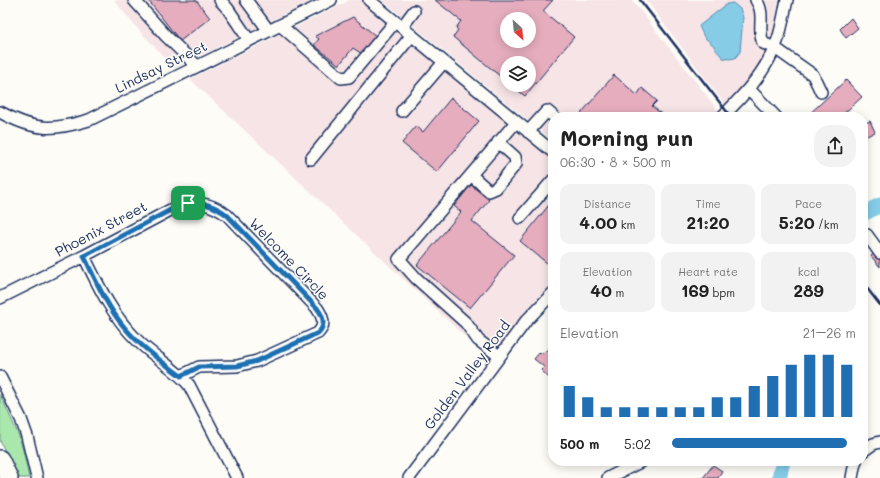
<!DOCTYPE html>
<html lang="en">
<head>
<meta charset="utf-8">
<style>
	body { margin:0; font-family:Mali,sans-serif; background:#f2f2f2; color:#222; height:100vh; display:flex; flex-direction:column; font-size:15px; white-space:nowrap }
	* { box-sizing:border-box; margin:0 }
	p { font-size:13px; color:#767676 }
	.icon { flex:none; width:22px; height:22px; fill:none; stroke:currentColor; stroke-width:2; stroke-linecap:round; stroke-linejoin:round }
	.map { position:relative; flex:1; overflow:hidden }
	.sheet { position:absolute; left:548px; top:112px; width:320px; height:354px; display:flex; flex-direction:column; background:#fff; border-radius:16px; box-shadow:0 2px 10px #0003 }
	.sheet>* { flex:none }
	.needle { width:26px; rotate:153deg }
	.tools { position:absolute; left:500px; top:12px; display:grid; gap:8px }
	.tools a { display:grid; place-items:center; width:36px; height:36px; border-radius:50%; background:#fff; box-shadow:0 2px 10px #0003; font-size:20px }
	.pin { position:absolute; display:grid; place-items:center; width:34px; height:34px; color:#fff; margin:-17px; border-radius:8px; box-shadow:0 2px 6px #0006 }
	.round { display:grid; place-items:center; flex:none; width:42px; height:42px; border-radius:16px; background:#f2f2f2 }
	.summary { display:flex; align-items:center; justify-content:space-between; height:68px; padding:0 12px }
	h1 { font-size:22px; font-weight:700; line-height:30px }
	.stats { display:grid; grid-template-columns:repeat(3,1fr); gap:6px; height:68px; padding:4px 12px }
	.stats div { display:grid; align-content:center; border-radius:10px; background:#f2f2f2; text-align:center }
	.stats b { font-size:17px; font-weight:700 }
	.stats small { font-size:11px; font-weight:400 }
	.stats p { font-size:11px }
	.chart { height:112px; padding:8px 12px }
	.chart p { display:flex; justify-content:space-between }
	.chart svg { width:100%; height:72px; margin-top:4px; stroke:#1f6fb2; stroke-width:6 }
	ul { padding:0 12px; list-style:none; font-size:13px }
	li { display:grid; grid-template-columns:64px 48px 1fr; align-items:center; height:30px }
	li i { height:10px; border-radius:5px; background:#1f6fb2 }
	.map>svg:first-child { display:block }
	.built { fill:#f6e4e6; fill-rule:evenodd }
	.green { fill:#aae7ad; stroke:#628b86 }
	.water { fill:#86cce7; stroke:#5b8db0 }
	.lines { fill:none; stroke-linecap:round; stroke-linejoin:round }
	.river { stroke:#86cce7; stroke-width:15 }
	.building { fill:#e6adbe; stroke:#1b2f5e; fill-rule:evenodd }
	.minor-casing { stroke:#1b2f5e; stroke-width:14 }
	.highway-casing { stroke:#1b2f5e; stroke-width:20 }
	.minor { stroke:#fdfcf7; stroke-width:11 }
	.highway { stroke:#fdfcf7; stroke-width:17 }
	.rail { stroke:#1b2f5e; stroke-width:2.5 }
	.route-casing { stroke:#fff; stroke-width:8 }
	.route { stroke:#1f6fb2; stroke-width:5 }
	.labels { text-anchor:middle; stroke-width:3; stroke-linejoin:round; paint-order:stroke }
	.street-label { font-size:14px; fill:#1b2f5e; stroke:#fdfcf7 }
</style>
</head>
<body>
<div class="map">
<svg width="880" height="478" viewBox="0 0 880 478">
	<rect width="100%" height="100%" fill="#fdfcf7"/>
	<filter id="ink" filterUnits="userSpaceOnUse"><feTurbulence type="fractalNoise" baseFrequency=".025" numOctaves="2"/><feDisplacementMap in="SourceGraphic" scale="8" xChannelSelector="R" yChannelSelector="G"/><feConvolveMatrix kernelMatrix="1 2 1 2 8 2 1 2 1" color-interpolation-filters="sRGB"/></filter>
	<g filter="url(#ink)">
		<!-- built -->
		<path class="built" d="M114,0h200l-139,68 -40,-42z
			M350,0h11l192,161v123l-61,78 -302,-283z
			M382,0h250l88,113 -4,4h-163v24zM507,19h22v22h-22zM507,63h22v22h-22z
			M646,0h133l-7,34 -8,22 -12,22 -25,29z"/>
		<!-- green -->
		<path class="green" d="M0,394l19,42 5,18 5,24h-10l-19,-37z"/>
		<!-- water -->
		<path class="water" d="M733,3l7,6 3,8 -3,35 -5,6 -6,1 -6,-1 -7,-8 -2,-4 -10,-9 -5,-11 28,-22z"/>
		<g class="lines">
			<!-- river -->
			<path class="river" d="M863,214l17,-9
				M779,478l4,-17"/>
		</g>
		<!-- building -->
		<path class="building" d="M148,0h48l14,18 -30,23z
			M435,0h118l-10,11 31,26 -49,59 -14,-11h18v-22h-22v19l-54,-45 5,-7 -2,-2 5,-7zM507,19h22v22h-22z
			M353,17l24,20 -15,17 -9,-6 -14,17 -25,-20 5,-6 -4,-3z
			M851,18l7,10 -12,10 -6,-9z
			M614,75l23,20 5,-7 15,13 -5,5 13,11h-87z
			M846,80l16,17 -22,20h-34z
			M451,98l28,23 -42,51 -35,-29 14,-17 7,6z
			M870,121l5,11 -10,5 -2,-4v-9z
			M471,185l18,15 -17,21 42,34 -44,53 -53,-43 44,-53 -7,-6z
			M553,200v59l-5,5 -28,-23z
			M875,252l5,7v8l-9,-11z
			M553,344v38l-12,-12 3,-3 -10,-8 6,-7 2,2 3,-3h1z
			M713,465l9,6 -4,7h-15z"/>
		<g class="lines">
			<defs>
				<path id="minor" d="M134,0l32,36 31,30
					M220,0l8,9 21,31
					M246,0l23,31
					M369,0l184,152
					M756,0c10,14 1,29 7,43l12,5 38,27 8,17
					M280,25l61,53 8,-1 46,-55
					M402,27l12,-16
					M749,89l27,28
					M402,111l42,-49
					M0,112c35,19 52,19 89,8l242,-120
					M722,117c23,-23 45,-46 56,-78 4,-12 6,-26 9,-39
					M528,132l19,-21 7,6
					M311,159l101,-124
					M471,175l18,16 7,-3 20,-24 -1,-7 -17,-15
					M520,218l33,-38
					M867,235l13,18
					M84,256c15,31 29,61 54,85 16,16 37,27 51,44l48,93
					M0,298l84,-42 94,-50c19,-5 33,-3 49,9l90,93c6,9 9,17 1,25l-61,28 -20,5 -38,1 -18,9
					M499,356l-21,-16 -12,-17 -50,-45 -17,-19 117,-137
					M0,377l21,42 6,17 10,42
					M863,451l10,-7 7,-2
					M409,478l117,-157 27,-28
					M608,478l34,-17
					M852,478l2,-11 2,-6"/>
				<path id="highway" d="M0,459l9,19"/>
			</defs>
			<!-- minor casing -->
			<use href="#minor" class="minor-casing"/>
			<!-- highway casing -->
			<use href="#highway" class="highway-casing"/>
			<!-- minor -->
			<use href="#minor" class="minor"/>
			<!-- highway -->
			<use href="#highway" class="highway"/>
			<!-- rail -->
			<path class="rail" d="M640,0l91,117
				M863,283l17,22"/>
		</g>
	</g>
	<g class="lines" filter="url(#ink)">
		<defs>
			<path id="route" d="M188,203c16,-1 27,3 39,12l90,93c7,9 9,17 1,25l-61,28 -20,5 -38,1 -18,9c-20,-15 -40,-29 -56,-48 -18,-21 -29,-47 -41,-72l94,-50z"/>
		</defs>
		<!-- route casing -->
		<use href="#route" class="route-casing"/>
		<!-- route -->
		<use href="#route" class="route"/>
	</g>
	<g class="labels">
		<!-- street labels -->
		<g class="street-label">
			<text transform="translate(161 67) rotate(-26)" y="5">Lindsay Street</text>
			<text transform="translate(101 229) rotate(-28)" y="5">Phoenix Street</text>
			<text transform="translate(289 259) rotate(46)" y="5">Welcome Circle</text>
			<text transform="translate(467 375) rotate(-53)" y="5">Golden Valley Road</text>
		</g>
	</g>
</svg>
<div class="tools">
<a><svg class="needle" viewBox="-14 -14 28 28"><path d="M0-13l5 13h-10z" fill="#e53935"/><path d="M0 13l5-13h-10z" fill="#767676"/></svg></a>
<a><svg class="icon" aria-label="layers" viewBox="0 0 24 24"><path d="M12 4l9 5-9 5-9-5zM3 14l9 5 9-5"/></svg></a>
</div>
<div class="pin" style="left:188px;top:203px;background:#1e9e55"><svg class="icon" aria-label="arrive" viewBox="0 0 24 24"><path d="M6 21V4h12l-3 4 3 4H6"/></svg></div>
<section class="sheet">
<div class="summary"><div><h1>Morning run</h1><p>06:30 · 8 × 500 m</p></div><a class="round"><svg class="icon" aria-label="share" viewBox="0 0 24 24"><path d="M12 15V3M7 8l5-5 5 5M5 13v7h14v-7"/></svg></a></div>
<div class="stats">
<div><p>Distance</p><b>4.00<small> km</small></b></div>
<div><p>Time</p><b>21:20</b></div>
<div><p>Pace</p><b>5:20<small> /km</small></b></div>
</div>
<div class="stats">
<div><p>Elevation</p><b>40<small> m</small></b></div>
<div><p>Heart rate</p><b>169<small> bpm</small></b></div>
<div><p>kcal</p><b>289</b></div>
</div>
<div class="chart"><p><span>Elevation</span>21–26 m</p>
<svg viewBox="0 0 160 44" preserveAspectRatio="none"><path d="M5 44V25M15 44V32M25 44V38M35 44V38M45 44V38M55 44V38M65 44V38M75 44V38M85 44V32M95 44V32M105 44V25M115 44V19M125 44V12M135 44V6M145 44V6M155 44V12"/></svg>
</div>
<ul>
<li><b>500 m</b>5:02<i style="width:95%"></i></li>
</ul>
</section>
</div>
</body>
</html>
